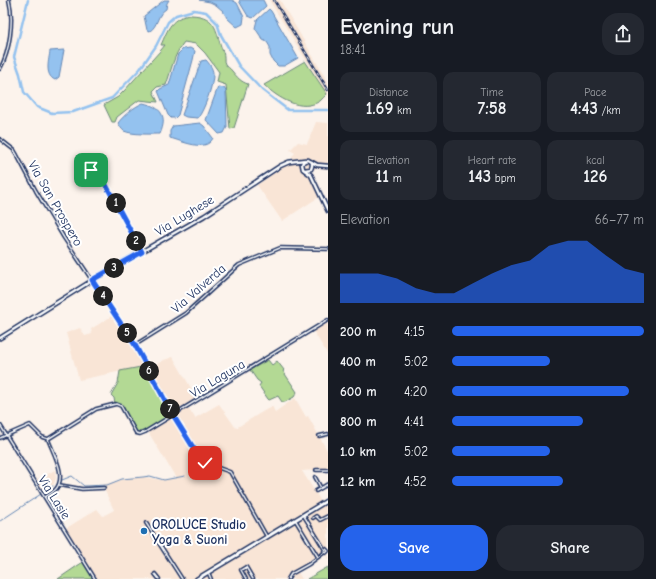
<!DOCTYPE html>
<html lang="en">
<head>
<meta charset="utf-8">
<style>
	body { margin:0; font-family:"Comic Neue",sans-serif; background:#242831; color:#f1f3f6; height:100vh; display:flex; flex-direction:column; font-size:15px; white-space:nowrap }
	* { box-sizing:border-box; margin:0 }
	p { font-size:13px; color:#9ea1a6 }
	.icon { flex:none; width:22px; height:22px; fill:none; stroke:currentColor; stroke-width:2; stroke-linecap:round; stroke-linejoin:round }
	.map { position:relative; flex:1; overflow:hidden }
	.side { display:flex; flex-direction:column; background:#171b24; width:328px }
	.side>* { flex:none }
	.pin { position:absolute; display:grid; place-items:center; width:34px; height:34px; color:#fff; margin:-17px; border-radius:8px; box-shadow:0 2px 6px #0006 }
	.km { position:absolute; width:20px; height:20px; margin:-10px; border-radius:50%; background:#222; color:#fff; font-size:11px; line-height:20px; text-align:center }
	.round { display:grid; place-items:center; flex:none; width:42px; height:42px; border-radius:16px; background:#242831 }
	.overview { display:flex; align-items:center; justify-content:space-between; height:68px; padding:0 12px }
	h1 { font-size:22px; font-weight:800; line-height:30px }
	.figures { display:grid; grid-template-columns:repeat(3,1fr); gap:6px; height:68px; padding:4px 12px }
	.figures div { display:grid; align-content:center; border-radius:10px; background:#242831; text-align:center }
	.figures b { font-size:17px; font-weight:800 }
	.figures small { font-size:11px; font-weight:400 }
	.figures p { font-size:11px }
	.chart { height:112px; padding:8px 12px }
	.chart p { display:flex; justify-content:space-between }
	.chart svg { width:100%; height:72px; margin-top:4px; fill:#2563eb; opacity:.7 }
	.button { display:flex; gap:8px; margin-top:auto; padding:8px 12px }
	.button a { flex:1; height:46px; border-radius:16px; background:#2563eb; color:#fff; font-size:16px; font-weight:800; line-height:46px; text-align:center }
	.button a+a { background:#242831; color:#f1f3f6 }
	ul { padding:0 12px; list-style:none; font-size:13px }
	li { display:grid; grid-template-columns:64px 48px 1fr; align-items:center; height:30px }
	li i { height:10px; border-radius:5px; background:#2563eb }
	main { display:flex; flex:1; min-height:0 }
	.map>svg:first-child { display:block }
	.built { fill:#f9e5d6; fill-rule:evenodd }
	.green { fill:#b3d994; stroke:#678479 }
	.water { fill:#94c2ef; stroke:#6487b5 }
	.lines { fill:none; stroke-linecap:round; stroke-linejoin:round }
	.stream { stroke:#6487b5; stroke-width:1 }
	.river { stroke:#94c2ef; stroke-width:2.5 }
	.street-casing { stroke:#1b2f5e; stroke-width:4.5 }
	.secondary-casing { stroke:#1b2f5e; stroke-width:5.5 }
	.primary-casing { stroke:#1b2f5e; stroke-width:6 }
	.street { stroke:#fff; stroke-width:1.5 }
	.secondary { stroke:#fff; stroke-width:2.5 }
	.primary { stroke:#fff; stroke-width:3 }
	.rail-casing { stroke:#1b2f5e; stroke-width:2.5 }
	.rail { stroke:#fff; stroke-width:1; stroke-dasharray:3; stroke-linecap:butt }
	.route-casing { stroke:#fff; stroke-width:8 }
	.route { stroke:#2563eb; stroke-width:5 }
	.poi-dot { fill:#1f6fb2; stroke:#fff; stroke-width:1.5 }
	.labels { text-anchor:middle; stroke-width:4; stroke-linejoin:round; paint-order:stroke }
	.street-label { font-size:13px; fill:#1b2f5e; stroke:#fff }
	.poi-label { font-size:13px; font-weight:bold; fill:#1b2f5e; stroke:#fff; text-anchor:start }
</style>
</head>
<body>
<main>
<div class="map">
<svg width="328" height="579" viewBox="0 0 328 579">
	<rect width="100%" height="100%" fill="#fcf3ec"/>
	<filter id="ink" filterUnits="userSpaceOnUse"><feTurbulence type="fractalNoise" baseFrequency=".025" numOctaves="2"/><feDisplacementMap in="SourceGraphic" scale="8" xChannelSelector="R" yChannelSelector="G"/><feConvolveMatrix kernelMatrix="1 2 1 2 8 2 1 2 1" color-interpolation-filters="sRGB"/></filter>
	<g filter="url(#ink)">
		<!-- built -->
		<path class="built" d="M269,0h11l48,82v14z
			M316,122l12,1v46l-12,-1 -4,3 -5,2 12,24 -37,24 -25,-36 29,-20 9,-2 -3,-7 3,-3 -5,-3 8,-8 9,2z
			M115,314l12,17 19,35 -67,14 -13,-47 14,-5 5,8 7,-2 -1,-5z
			M328,319v36l-16,-26z
			M173,357l25,43 -10,7 7,11 24,-14 17,24 36,-22 3,6 20,-14 11,19 2,-1 20,36v17l-26,2 20,32 6,-3v59l-4,-6 -16,11 -11,7 5,8h-206l-31,-50 32,-20 6,7 11,-6 -12,-25 27,-7 15,-1 18,3 14,-2 -29,-48 1,-61 16,-9zM182,426l21,34 20,7 4,3 -3,1 -22,-8 -22,-36z
			M55,470l1,8 -2,6 -10,7 -8,-11z"/>
		<!-- green -->
		<path class="green" d="M191,15c28,1 24,18 32,37 2,4 0,9 2,12 2,3 5,4 7,7 5,6 9,11 16,13l-14,44 -4,1 -4,-44 -9,-3 2,-10 -14,-19 -9,-9 -12,-2c-11,14 -12,27 -18,43l-9,2 -4,4 5,11 -19,-2 -22,17 -2,5h-3l-8,-17 14,-8 6,-6 37,-41 4,-5h-4c7,-16 10,-28 30,-30z
			M305,61l22,33c-2,2 -5,5 -7,7 -19,12 -42,-3 -56,-16z
			M268,360l4,5 5,-4 7,9 -1,1 14,21 -3,5 -9,5h-3l-4,-6 -9,4 -1,-1 -9,-13 2,-3 -4,-3 -7,-10z
			M146,366l27,49 -32,18h-3l-4,-3 -13,-25 -6,-1 -1,-6 -3,-3 7,-12 2,-12z
			M83,562l11,17h-36z
			M328,567v12h-21z"/>
		<!-- water -->
		<path class="water" d="M164,0h5l-2,3 -1,6c-9,5 -8,17 -16,22l-3,-1 -3,-14z
			M199,0h33l5,3 7,14 -1,7 -6,3 -10,-9 -4,-7 -7,-6 -6,-3z
			M240,0h23l3,6 -13,12 -5,-2 -9,-15z
			M269,9l2,2 27,47 -14,8h-6l-5,-5 -3,-6v-8l-3,-5 -4,-2 -8,-12 2,-8z
			M190,48l5,3 -2,9 -15,55 -3,3h-4l-3,-3 -10,-24 2,-2 9,-4 9,-31 5,-5z
			M64,50l-5,27 -4,3c-11,-5 -6,-20 -5,-29z
			M206,60c3,3 7,9 7,13 1,11 -9,37 -15,45l-12,-1 -4,-2 19,-54z
			M218,87l6,1 2,3 1,36 -3,6 -5,1 -13,-14z
			M143,103c18,4 25,13 17,31 -9,0 -27,1 -36,-3 -3,-2 -4,-5 -6,-8 6,-8 16,-16 25,-20z
			M200,123l4,3 9,12c-7,15 -31,3 -43,0v-7l3,-5z"/>
		<g class="lines">
			<!-- stream -->
			<path class="stream" d="M62,480l10,-4 12,10 23,-1 15,-6 21,-2 7,-1 14,4 21,-4
				M43,492l10,-6
				M0,521l41,-27"/>
			<!-- river -->
			<path class="river" d="M28,0l-14,57 6,17 4,18 13,15 15,6 21,-1 39,-14 28,-29 16,-23 12,-24 8,-7 18,-5 12,2 11,11 4,12 18,31 23,24 26,20h40"/>
			<defs>
				<path id="street" d="M0,69c10,-18 14,-49 9,-69
					M0,139l14,11 3,5 19,36 28,47 71,107 38,70 28,45 4,3 25,9 37,65
					M91,170h7l44,82
					M135,345l51,-32 53,-48 41,-17 48,1
					M0,425l95,154
					M319,436l9,-2
					M0,438l30,-13 12,12 6,2 48,-30 20,-5 5,2 15,27 4,1 5,-2 183,-112
					M316,470h12
					M315,477l6,11
					M59,485l23,4 22,-1
					M316,491l12,-7
					M45,497c3,-2 7,-4 10,-7 13,-13 -2,-37 -7,-51
					M304,516l21,34
					M313,518l3,-2 4,4 8,-4
					M296,521l22,36
					M146,523l36,56
					M326,549l2,2 -2,2 -2,-2z
					M155,574l4,5
					M209,574l2,5
					M246,579l-5,-9 5,-3 7,12
					M288,579l3,-5 18,-10 16,-12"/>
				<path id="secondary" d="M328,166l-11,-1 -9,-5 -4,1 -2,3 1,5 8,6 17,36
					M305,170l6,-1 1,-3v-4
					M0,338l101,-63 103,-59 76,-50 9,-4 16,-2"/>
				<path id="primary" d="M197,579l131,-79"/>
			</defs>
			<!-- street casing -->
			<use href="#street" class="street-casing"/>
			<!-- secondary casing -->
			<use href="#secondary" class="secondary-casing"/>
			<!-- primary casing -->
			<use href="#primary" class="primary-casing"/>
			<!-- street -->
			<use href="#street" class="street"/>
			<!-- secondary -->
			<use href="#secondary" class="secondary"/>
			<!-- primary -->
			<use href="#primary" class="primary"/>
			<defs>
				<path id="rail" d="M274,0l54,90"/>
			</defs>
			<!-- rail casing -->
			<use href="#rail" class="rail-casing"/>
			<!-- rail -->
			<use href="#rail" class="rail"/>
		</g>
	</g>
	<g class="lines" filter="url(#ink)">
		<defs>
			<path id="route" d="M91,170h7l44,82 -50,28 43,65 38,70 28,45 4,3"/>
		</defs>
		<!-- route casing -->
		<use href="#route" class="route-casing"/>
		<!-- route -->
		<use href="#route" class="route"/>
	</g>
	<!-- markers -->
	<circle class="poi-dot" cx="144" cy="531" r="4"/>
	<g class="labels">
		<!-- street labels -->
		<g class="street-label">
			<text transform="translate(56 203) rotate(60)" y="5">Via San Prospero</text>
			<text transform="translate(184 215) rotate(-31)" y="5">Via Lughese</text>
			<text transform="translate(198 288) rotate(-41)" y="5">Via Valverda</text>
			<text transform="translate(217 378) rotate(-31)" y="5">Via Laguna</text>
			<text transform="translate(55 497) rotate(58)" y="5">Via Lasie</text>
		</g>
		<!-- poi labels -->
		<g class="poi-label">
			<text x="152" y="529">OROLUCE Studio<tspan x="152" dy="15">Yoga &amp; Suoni</tspan></text>
		</g>
	</g>
</svg>
<div class="pin" style="left:91px;top:170px;background:#1e9e55"><svg class="icon" aria-label="arrive" viewBox="0 0 24 24"><path d="M6 21V4h12l-3 4 3 4H6"/></svg></div>
<div class="pin" style="left:205px;top:463px;background:#d93025"><svg class="icon" aria-label="check" viewBox="0 0 24 24"><path d="M5 12l5 5 9-10"/></svg></div>
<b class="km" style="left:116px;top:203px">1</b>
<b class="km" style="left:136px;top:241px">2</b>
<b class="km" style="left:114px;top:268px">3</b>
<b class="km" style="left:103px;top:296px">4</b>
<b class="km" style="left:127px;top:333px">5</b>
<b class="km" style="left:149px;top:371px">6</b>
<b class="km" style="left:170px;top:409px">7</b>
</div>
<section class="side">
<div class="overview"><div><h1>Evening run</h1><p>18:41</p></div><a class="round"><svg class="icon" aria-label="share" viewBox="0 0 24 24"><path d="M12 15V3M7 8l5-5 5 5M5 13v7h14v-7"/></svg></a></div>
<div class="figures">
<div><p>Distance</p><b>1.69<small> km</small></b></div>
<div><p>Time</p><b>7:58</b></div>
<div><p>Pace</p><b>4:43<small> /km</small></b></div>
</div>
<div class="figures">
<div><p>Elevation</p><b>11<small> m</small></b></div>
<div><p>Heart rate</p><b>143<small> bpm</small></b></div>
<div><p>kcal</p><b>126</b></div>
</div>
<div class="chart"><p><span>Elevation</span>66–77 m</p>
<svg viewBox="0 0 160 44" preserveAspectRatio="none"><path d="M0 44V26L10 26L20 26L30 29L40 35L50 38L60 38L70 32L80 26L90 21L100 18L110 9L120 6L130 6L140 15L150 23L160 26V44z"/></svg>
</div>
<ul>
<li><b>200 m</b>4:15<i style="width:100%"></i></li>
<li><b>400 m</b>5:02<i style="width:51%"></i></li>
<li><b>600 m</b>4:20<i style="width:92%"></i></li>
<li><b>800 m</b>4:41<i style="width:68%"></i></li>
<li><b>1.0 km</b>5:02<i style="width:51%"></i></li>
<li><b>1.2 km</b>4:52<i style="width:58%"></i></li>
</ul>
<div class="button"><a>Save</a><a>Share</a></div>
</section>
</main>
</body>
</html>
